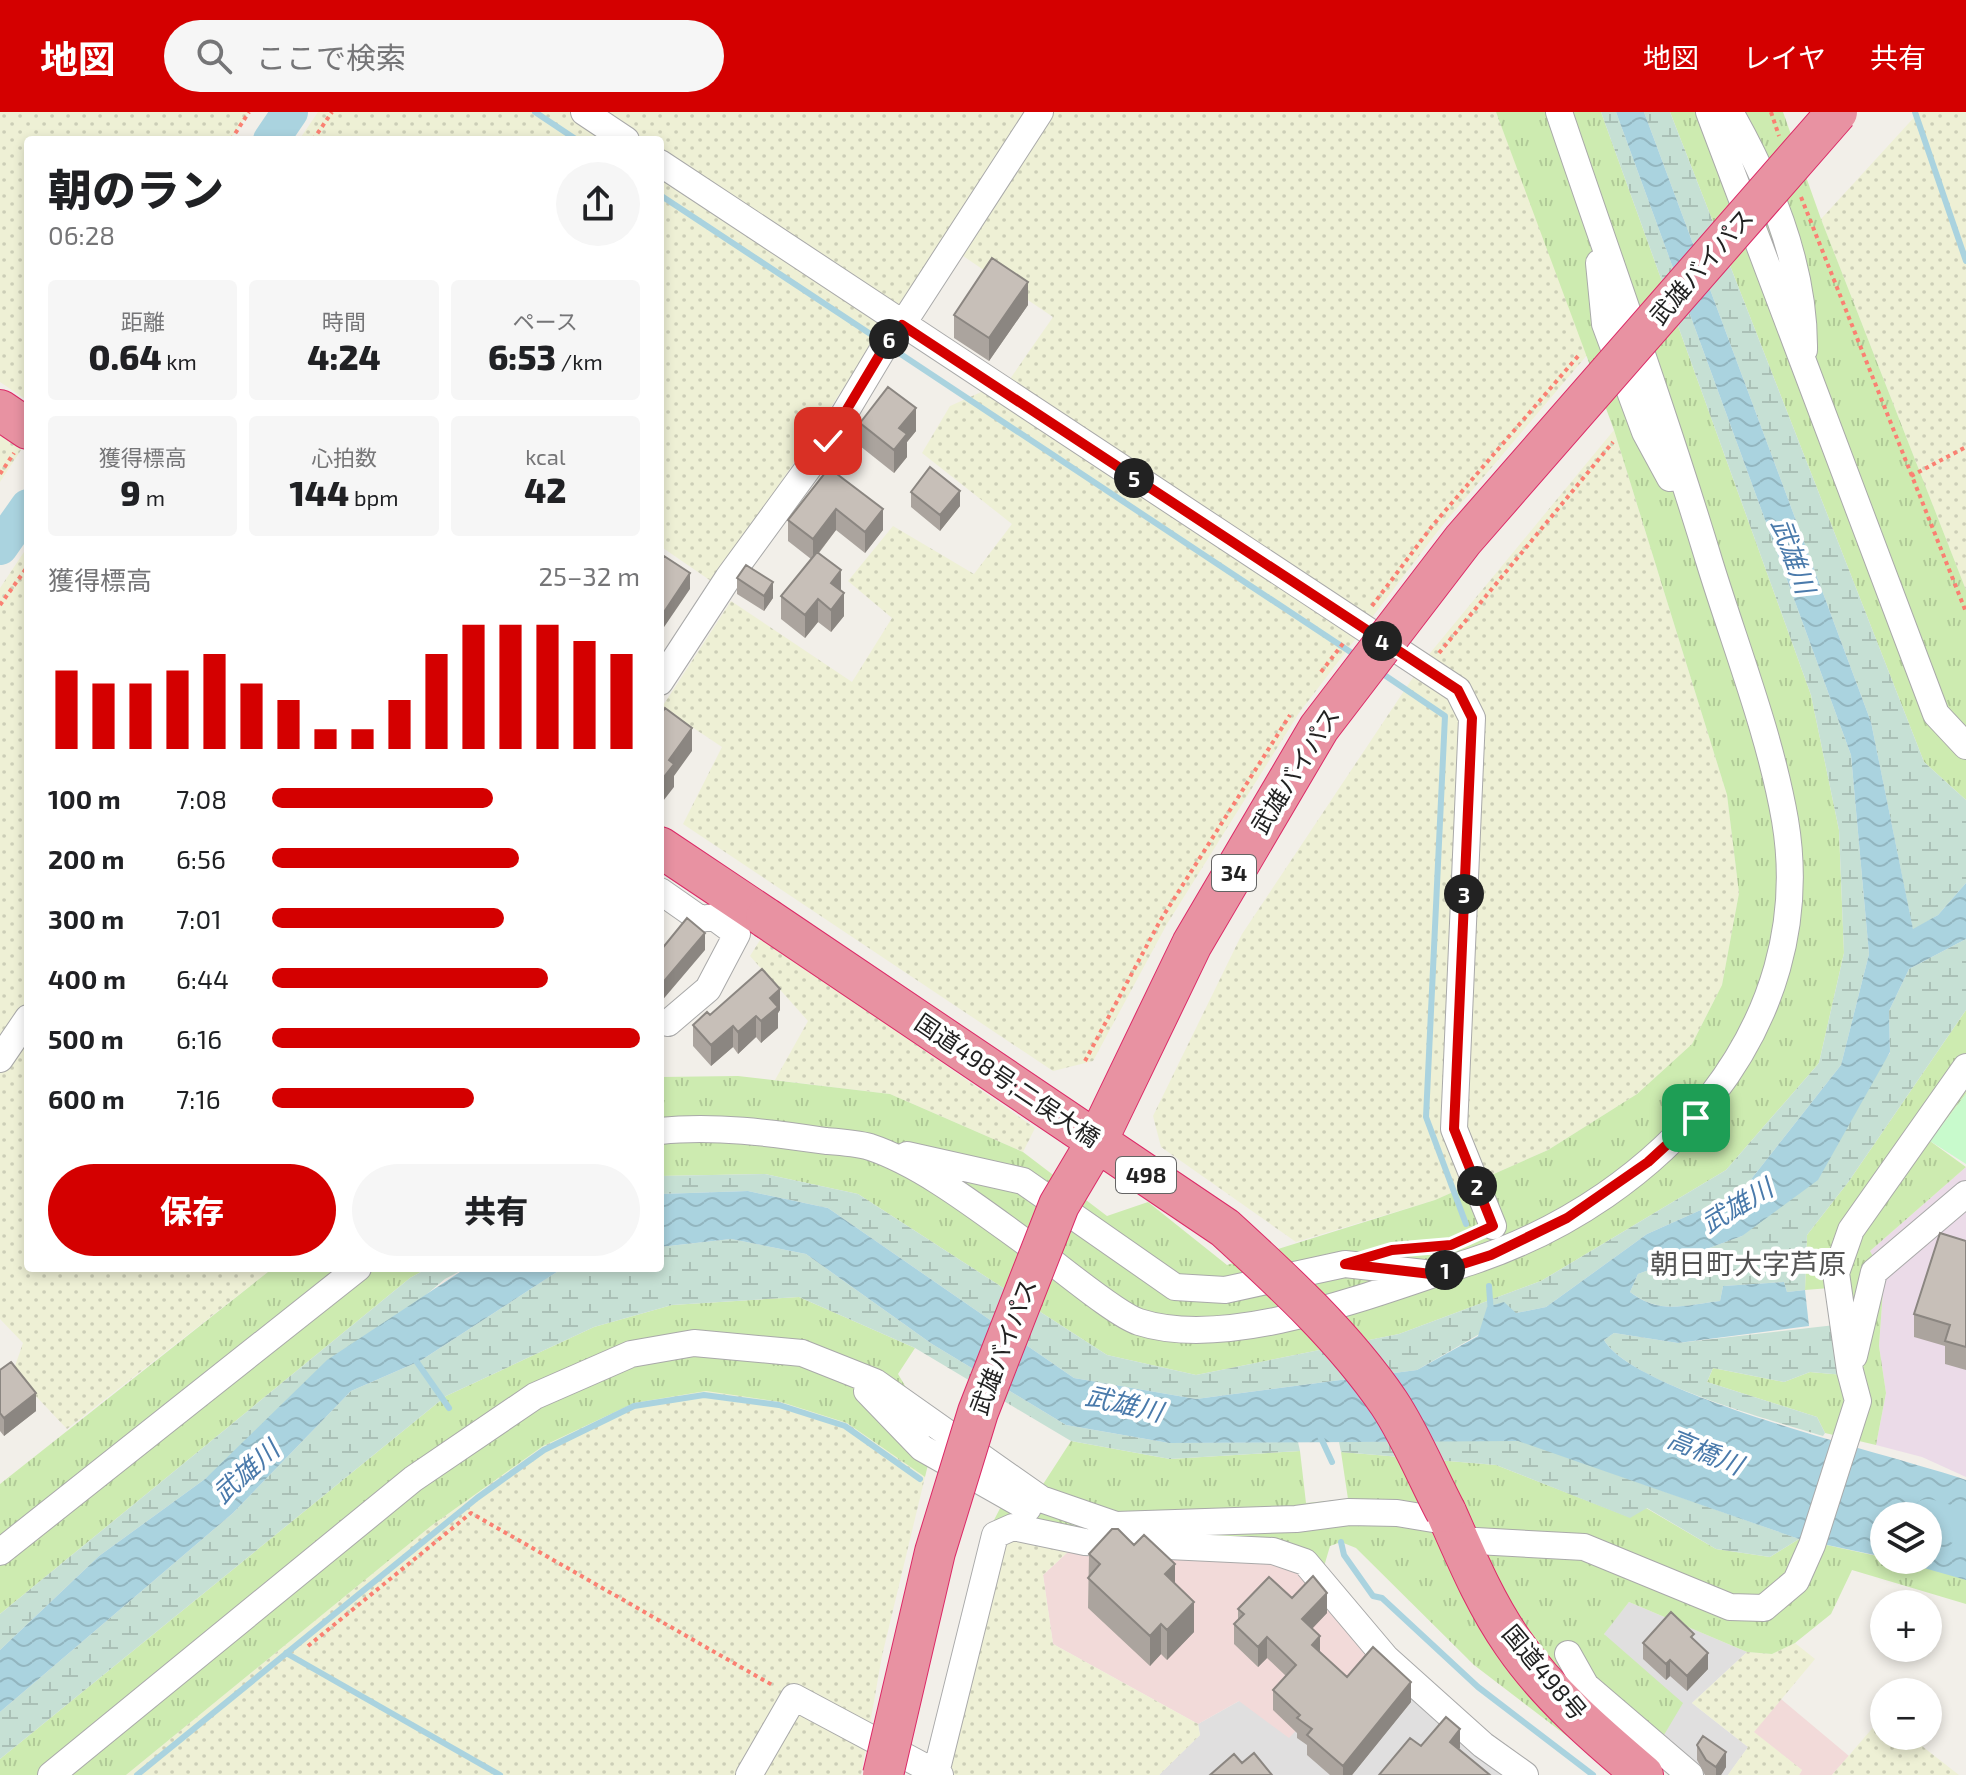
<!DOCTYPE html>
<html lang="ja">
<head>
<meta charset="utf-8">
<style>
	body { margin:0; font-family:"Exo 2","Noto Sans JP",sans-serif; background:#f6f6f6; color:#202124; height:100vh; display:flex; flex-direction:column; font-size:30px; white-space:nowrap }
	* { box-sizing:border-box; margin:0 }
	p { font-size:26px; color:#757577 }
	.icon { flex:none; width:44px; height:44px; fill:none; stroke:currentColor; stroke-width:2; stroke-linecap:round; stroke-linejoin:round }
	.map { position:relative; flex:1; overflow:hidden }
	.details { position:absolute; left:24px; top:24px; width:640px; height:1136px; display:flex; flex-direction:column; background:#fff; border-radius:8px; box-shadow:0 4px 12px #0003 }
	.details>* { flex:none }
	.tools { position:absolute; left:1870px; top:1390px; display:grid; gap:16px }
	.tools a { display:grid; place-items:center; width:72px; height:72px; border-radius:50%; background:#fff; box-shadow:0 4px 12px #0003; font-size:40px }
	.pin { position:absolute; display:grid; place-items:center; width:68px; height:68px; color:#fff; margin:-34px; border-radius:16px; box-shadow:0 4px 12px #0006 }
	.km { position:absolute; width:40px; height:40px; margin:-20px; border-radius:50%; background:#222; color:#fff; font-size:22px; line-height:40px; text-align:center }
	.round { display:grid; place-items:center; flex:none; width:84px; height:84px; border-radius:42px; background:#f6f6f6 }
	.headline { display:flex; align-items:center; justify-content:space-between; height:136px; padding:0 24px }
	h1 { font-size:44px; font-weight:800; line-height:60px }
	.stats { display:grid; grid-template-columns:repeat(3,1fr); gap:12px; height:136px; padding:8px 24px }
	.stats div { display:grid; align-content:center; border-radius:8px; background:#f6f6f6; text-align:center }
	.stats b { font-size:34px; font-weight:800 }
	.stats small { font-size:22px; font-weight:400 }
	.stats p { font-size:22px }
	.chart { height:224px; padding:16px 24px }
	.chart p { display:flex; justify-content:space-between }
	.chart svg { width:100%; height:144px; margin-top:8px; stroke:#d40000; stroke-width:6 }
	.cta { display:flex; gap:16px; margin-top:auto; padding:16px 24px }
	.cta a { flex:1; height:92px; border-radius:48px; background:#d40000; color:#fff; font-size:32px; font-weight:800; line-height:92px; text-align:center }
	.cta a+a { background:#f6f6f6; color:#202124 }
	ul { padding:0 24px; list-style:none; font-size:26px }
	li { display:grid; grid-template-columns:128px 96px 1fr; align-items:center; height:60px }
	li i { height:20px; border-radius:10px; background:#d40000 }
	header { display:flex; align-items:center; gap:48px; box-sizing:border-box; height:112px; padding:0 40px; background:#d40000; color:#fff }
	header strong { font-size:38px }
	nav { display:flex; gap:44px; margin-inline-start:auto; font-size:28px }
	.search { width:560px; height:72px; background:#f6f6f6; display:flex; align-items:center; gap:20px; box-sizing:border-box; padding:0 28px; border-radius:44px; color:#757577; font-size:30px }
	.map>svg:first-child { display:block }
	.residential { fill:#e0dfdf }
	.commercial { fill:#f2dad9 }
	.industrial { fill:#ebdbe8 }
	.farmland { fill:url(#farmland-dots) }
	.grass { fill:url(#grass-tufts) }
	.wetland { fill:url(#wetland-marsh) }
	.park { fill:#c8facc }
	.water { fill:url(#water-waves) }
	.lines { fill:none; stroke-linecap:round; stroke-linejoin:round }
	.stream { stroke:#aad3df; stroke-width:6 }
	.river { stroke:#aad3df; stroke-width:36 }
	.minor-casing { stroke:#a9a9a9; stroke-width:28 }
	.highway-casing { stroke:#dc2a67; stroke-width:42 }
	.path { stroke:#fa8072; stroke-width:4; stroke-dasharray:4 4; stroke-linecap:butt }
	.minor { stroke:#fff; stroke-width:26 }
	.highway { stroke:#e892a2; stroke-width:40 }
	.highway-bridge-casing { stroke:#dc2a67; stroke-width:42; stroke-linecap:butt }
	.highway-bridge { stroke:#e892a2; stroke-width:40 }
	.wall { fill:#aba49e }
	.shaded-wall { fill:#8b8681 }
	.building { fill:#c7bfb8; stroke:#8b8681; stroke-width:2 }
	.route-casing { stroke:#fff; stroke-width:16 }
	.route { stroke:#d40000; stroke-width:10 }
	.labels { text-anchor:middle; stroke-width:8; stroke-linejoin:round; paint-order:stroke }
	.shield { fill:#fff; stroke:#646464; stroke-width:2 }
	.shield-label { font-size:22px; font-weight:bold; fill:#222 }
	.street-label { font-size:24px; fill:#222; stroke:#fff }
	.water-label { font-size:26px; font-style:italic; fill:#4a7aab; stroke:#fff }
	.quarter-label { font-size:28px; fill:#555; stroke:#fff }
</style>
</head>
<body>
<header>
<strong>地図</strong>
<div class="search"><svg class="icon" aria-label="search" viewBox="0 0 24 24"><circle cx="10" cy="10" r="6"/><path d="M15 15l6 6"/></svg>ここで検索</div>
<nav><a>地図</a><a>レイヤ</a><a>共有</a></nav>
</header>
<div class="map">
<svg width="1966" height="1663" viewBox="0 0 1966 1663">
	<defs>
		<pattern id="farmland-dots" width="8" height="8" patternUnits="userSpaceOnUse" patternTransform="scale(2)"><rect width="8" height="8" fill="#eef0d5"/><path d="M2 2h.1M6 6h.1" fill="none" stroke="#ccceb7" stroke-width="1.8" stroke-linecap="round"/></pattern>
		<pattern id="grass-tufts" width="24" height="20" patternUnits="userSpaceOnUse" patternTransform="scale(2)"><rect width="24" height="20" fill="#cdebb0"/><path d="M3 7l-1-3M5 7V3M7 7l1-3M15 17l-1-3M17 17v-4M19 17l1-3" fill="none" stroke="#b0c997"/></pattern>
		<pattern id="wetland-marsh" width="20" height="14" patternUnits="userSpaceOnUse" patternTransform="scale(2)"><rect width="20" height="14" fill="#c6e0d4"/><path d="M1 5h8M5 5V1M11 12h8M15 12V8" fill="none" stroke="#aac0b6"/></pattern>
		<pattern id="water-waves" width="16" height="10" patternUnits="userSpaceOnUse" patternTransform="scale(2)"><rect width="16" height="10" fill="#aad3df"/><path d="M0 5q4-4 8 0t8 0" fill="none" stroke="#92b5bf"/></pattern>
	</defs>
	<rect width="100%" height="100%" fill="#f2efe9"/>
	<!-- residential -->
	<path class="residential" d="M1629,1490l118,50 -55,51 56,44 -20,28h-32l-38,-30 -54,-112z
		M1380,1533l103,92 56,38h-380l41,-40 -2,-11 41,-23z"/>
	<!-- commercial -->
	<path class="commercial" d="M1071,1437l199,9 53,12 56,75 -90,93 -50,-37 -41,23 -145,-80 -10,-69z
		M1781,1587l68,57 -17,19h-33l3,-5 -49,-38z"/>
	<!-- industrial -->
	<path class="industrial" d="M1966,1055v310l-44,-20 -46,-12 10,-52 -7,-47 5,-70 -14,-25z"/>
	<!-- farmland -->
	<path class="farmland" d="M0,0h249l-19,28h-202v261l-28,-19z
		M318,0h1178l92,242 -147,173 -142,186 -132,211 -74,137 -40,10 -370,-247 39,-77 -60,-40 69,-106 121,81 40,-64 -44,-37 45,-55 81,48 38,-50 -90,-71 28,-47 60,-27 43,-62 -112,-76 -227,342 -54,-37v-406h-361z
		M1919,0h47v478l-145,-371z
		M0,315l25,17 -25,38z
		M1614,318l113,365 12,98 -17,92 -30,59 -55,50 -89,56 -113,50 -139,42 -135,-95 -8,-31 89,-182 184,-276z
		M28,434v722h245l-206,161 -54,-57 10,-29 -23,-24v-731z
		M762,825l273,191 -12,24 -133,-58 -115,-14 33,-59 -58,-65z
		M706,1279l75,11 66,21 78,54 -43,179 -21,119h-735l305,-249 112,-80 91,-43z
		M993,1410l78,27 -28,26 10,69 145,80 2,11 -41,40h-228z
		M1795,1531l20,16 -61,73 48,38 -3,5h-71l20,-28 -56,-44 55,-51 25,2z
		M1883,1604l1,20h25l50,39h-127z"/>
	<!-- grass -->
	<path class="grass" d="M1496,0h105l210,583 28,135 5,123 -25,110 -93,107 -185,111 -142,53 -203,41 -89,-20 -249,-161 -93,-20 -105,2v-99l78,-1 152,18 133,58 84,64 41,-14 79,63 208,-65 113,-50 89,-56 55,-50 30,-59 17,-92 -12,-98 -113,-365z
		M1670,0h113l38,107 145,371v210l-42,-38z
		M1966,898v84l-36,47 36,26 -96,84 14,25 -5,70 7,47 -10,52 -51,-12 -8,-16 -110,-35 6,-14 71,14 26,-10 34,3 -14,-87 -25,2 2,-55 42,-54z
		M273,1156h155l-18,10 -410,336v-130z
		M799,1185l116,51 -17,26 37,62 -10,41 -78,-54 -66,-21 -75,-11 -72,12 -91,43 -112,80 -305,249h-126v-16l446,-363 148,-69 78,-22z
		M1071,1329l99,18 130,-8 6,52 42,-4 -7,-47 155,13 133,52 17,-9 70,41 54,8 29,-18 124,27 43,14v24l-114,-34 -21,44 -36,29 -23,11 -25,-2 -118,-50 -25,32 79,69 -25,42 -40,30 -144,-110 -118,-117 -15,-6 -11,4 -7,24 -330,-48 18,-35 29,2z"/>
	<!-- wetland -->
	<path class="wetland" d="M1601,0h15l235,643 18,199 -28,111 -100,127 -94,42 -101,73 -30,6 -99,57 -221,29 -122,-21 -246,-170 -80,-17 -88,3v-18l105,-2 93,20 249,161 89,20 203,-41 142,-53 185,-111 93,-107 25,-110 -5,-123 -28,-135z
		M1644,0h26l254,650 42,38v83l-28,32 -25,15 -42,-208z
		M1966,827v71l-117,171 -42,54 -2,55 -18,2 -3,-10 -61,4 -3,15c-35,4 -60,14 -90,-9l8,-18 104,-38 148,-183 -1,-42 20,-42z
		M731,1127l75,15 126,90 134,81 103,18 129,-1 2,9 -130,8 -99,-18 -156,-93 -116,-51 -127,8 -78,22 -148,69 -446,363v-47l233,-199 118,-122 69,-30 143,-93h97v-21z
		M428,1156h38l-21,11 -240,200 -106,77 -99,94v-36l410,-336z
		M1835,1213l9,50 -34,-3 -26,10 -71,-14 -6,14 110,35 8,16 -2,3c-51,-16 -193,-53 -219,-96l10,-7 64,10z
		M1518,1328l281,99 -29,18 -54,-8 -69,-41 -17,10 -134,-53 -155,-13 -2,-10z"/>
	<!-- park -->
	<path class="park" d="M1966,982v70l-36,-23z"/>
	<!-- water -->
	<path class="water" d="M1616,0h28l227,610 42,207 25,-14 28,-32v56l-57,30 -20,42 1,41 -72,128 -76,56 -104,38 -8,18c29,23 55,13 90,9l3,-15 61,-4 3,10 18,-2 4,36 -131,17 -64,-10 -10,7c33,56 290,115 362,140v33l-34,-3 4,17 11,6 19,-1v48l-70,-20h32v-44h-44v41l-85,-18 -281,-98 -349,2 -103,-18 -134,-81 -126,-90 -75,-15 -71,8v-53l88,-3 80,17 246,170 122,21 221,-29 61,-34 9,-29 17,-5 12,11 30,-6 101,-73 94,-42 100,-127 28,-111 -18,-199z
		M466,1156h97l-143,93 -69,30 -118,122 -233,199v-62l99,-94 106,-77 122,-119z"/>
	<g class="lines">
		<!-- stream -->
		<path class="stream" d="M535,0l42,28
			M1915,0l51,149
			M660,83l221,146
			M890,235l468,310
			M1380,560l65,44 -19,401 40,107
			M1489,1174l2,28
			M414,1246l35,50
			M1320,1324l12,26
			M1341,1430l3,13 29,41 9,2 96,89 115,88
			M286,1541l214,122
			M137,1663l340,-277 67,-48 90,-44 70,-11 75,10 66,21 75,53"/>
		<!-- river -->
		<path class="river" d="M271,28l19,-28
			M0,435l28,-40
			M1928,1405l38,11"/>
		<defs>
			<path id="minor" d="M584,0l42,28
				M1709,0l227,602 30,32
				M1730,0c41,72 75,155 74,238
				M660,51l798,527 14,28 -18,411 39,97
				M1599,151l6,61 40,108 25,46
				M660,570l68,-104 100,-137 64,-107 10,-9 138,-213
				M660,779l40,28 14,-2 23,17 -29,55 -40,34
				M0,947l28,-41
				M660,1019c54,-6 112,2 166,10 14,1 30,2 44,6 57,19 119,70 169,105 22,16 78,63 100,70 93,30 243,-32 334,-61 186,-62 347,-233 312,-441 -15,-86 -49,-172 -75,-256 -46,-152 -100,-301 -151,-452
				M907,1043l116,26 152,106 50,3 120,-26 79,9
				M1854,1244l20,-84 92,-78
				M867,1279l55,57 106,60
				M1458,1428l126,7 146,60 34,1 32,-27 16,-36 46,-144 -8,-30 -14,-98 15,-43 115,-163
				M0,1440l358,-284
				M1568,1542l18,32 104,89
				M936,1661l59,-238 18,-8 72,15 188,9 32,11 81,96 97,87 42,30
				M51,1663l362,-296 122,-83 96,-42 63,-11 108,10 73,29 166,117 75,26 180,-6 53,-7 48,1 54,9
				M749,1663l45,-78 146,78"/>
			<path id="highway" d="M0,298l28,19
				M660,735l106,71
				M1446,1400c20,45 39,91 67,131 35,51 83,92 130,132"/>
		</defs>
		<!-- minor casing -->
		<use href="#minor" class="minor-casing"/>
		<!-- highway casing -->
		<use href="#highway" class="highway-casing"/>
		<!-- path -->
		<path class="path" d="M1771,0l8,24
			M231,28l18,-28
			M313,28l19,-28
			M1801,85l165,415
			M0,362l14,-21
			M1911,364l55,-29
			M0,493l28,-39
			M1372,494l61,-81 146,-170
			M1439,541l174,-211
			M1321,560l24,-31
			M1085,949l75,-140 130,-206
			M1417,1136l23,-2
			M308,1534l163,-133 303,173"/>
		<!-- minor -->
		<use href="#minor" class="minor"/>
		<!-- highway -->
		<use href="#highway" class="highway"/>
		<defs>
			<path id="highway-bridge" d="M766,806l459,310c59,54 119,109 164,175 22,33 38,73 57,109
				M883,1663l52,-223 43,-140 81,-207 38,-64 95,-197 127,-216 144,-188 374,-428"/>
		</defs>
		<!-- highway-bridge casing -->
		<use href="#highway-bridge" class="highway-bridge-casing"/>
		<!-- highway-bridge -->
		<use href="#highway-bridge" class="highway-bridge"/>
	</g>
	<!-- wall -->
	<path class="wall" d="M1028,193l-39,56 -35,-23v-23z
		M860,311l56,8 -9,11v15l-13,16 -34,-27z
		M829,356l54,62 -18,23 -29,-23 -17,23 22,37 3,26 -13,16 -13,-10 -13,16 -24,-19v-23l30,-37 -23,-18v-21z
		M911,380l49,14 -20,25 -29,-24z
		M737,466l36,20 -9,13 -27,-17z
		M780,898l-2,3v15l-17,15 -5,-6 -18,17 -5,-7 -22,19 -18,-20v-21l17,-10z
		M1966,1129v129l-21,-6v-18l-31,-9v-23z
		M0,1258l36,41 -32,25 -4,-5z
		M1089,1442l86,29 19,49 -27,28 -6,-6 -11,12 -62,-58z
		M1292,1486l35,15 -15,16 8,23 27,25 64,25 -59,73h-22l-23,-20v-10l-10,-7v-5l-24,-23v-20l13,-14 -19,-18 -9,9 -24,-23v-20l4,-4v-11z
		M1694,1529l14,28 -21,22 -17,-15 -4,4 -23,-21v-16z
		M1697,1633l29,22 -5,8h-16l-8,-15z"/>
	<!-- shaded-wall -->
	<path class="shaded-wall" d="M1028,170v23l-39,56v-23z
		M916,296v23l-9,11v15l-13,16v-23l5,-22z
		M960,379v15l-20,25v-16z
		M836,397v21l-23,30v-21z
		M883,397v21l-18,23v-21z
		M841,458v23l-10,-10z
		M690,461v16l-30,44v-15z
		M773,470v16l-9,13v-15z
		M844,481v23l-13,16v-22z
		M818,487v23l-13,16v-23z
		M692,616v23l-18,25v11l-14,18v-23l9,-22z
		M705,821v17l-45,53v-17z
		M780,877v21l-2,3v15l-17,15v-22l9,-23z
		M756,904v21l-18,17v-22z
		M733,914v21l-22,19v-21z
		M36,1281v18l-32,25v-18z
		M1175,1452v30l-10,-20z
		M1327,1481v20l-25,26v-20z
		M1194,1490v30l-27,28v-30z
		M1161,1512v30l-11,12v-30z
		M1320,1524v20l-8,-11z
		M1267,1525v21l-9,9v-20z
		M1708,1541v16l-21,22v-15z
		M1670,1548v16l-4,4v-16z
		M1411,1570v20l-59,73h-9v-9z
		M1460,1617v19l-10,13v-19z
		M1726,1640v15l-5,8h-5v-8z"/>
	<!-- building -->
	<path class="building" d="M992,146l36,24 -39,56 -35,-23z
		M888,275l28,21 -17,20 8,6 -13,16 -34,-27z
		M930,355l30,24 -20,24 -29,-23z
		M829,356l54,41 -18,23 -29,-23 -23,30 -25,-19z
		M817,440l24,18 -10,13 13,10 -13,17 -13,-11 -13,16 -24,-19z
		M664,444l26,17 -30,45v-55z
		M746,453l27,17 -9,14 -27,-18z
		M665,596l27,20 -23,32 5,4 -14,18v-66z
		M687,806l18,15 -45,53v-35z
		M762,857l18,20 -10,9 8,9 -17,14 -5,-5 -18,16 -5,-6 -22,19 -18,-20 14,-13 3,3z
		M1940,1121l26,8v106l-21,-6 5,-16 -36,-11z
		M11,1250l25,31 -32,25 -4,-5v-43z
		M1112,1417h6l16,16 10,-10 31,29 -10,10 29,28 -27,28 -6,-6 -11,12 -62,-58 12,-14 -11,-10z
		M1313,1464l14,17 -25,26 18,17 -8,9 35,32 26,-30 38,35 -68,84 -36,-31 5,-6 -15,-11 3,-3 -27,-25 23,-25 -29,-28 -9,10 -24,-23 10,-10 -6,-5 31,-32 23,21z
		M1671,1500l23,22 -3,3 17,16 -21,23 -17,-16 -4,4 -23,-21z
		M1446,1605l14,12 -10,13 40,33h-111l31,-37 11,8z
		M1703,1624l23,16 -10,15 -10,-7 -9,-15z
		M1254,1641l18,22h-62l24,-21 8,9z"/>
	<g class="lines">
		<defs>
			<path id="route" d="M828,329l64,-107 10,-9 556,365 14,28 -18,411 39,97 -42,19 -59,5 -47,14 86,10 60,-19 76,-37 81,-56 48,-44"/>
		</defs>
		<!-- route casing -->
		<use href="#route" class="route-casing"/>
		<!-- route -->
		<use href="#route" class="route"/>
	</g>
	<g class="labels">
		<!-- shield labels -->
		<g class="shield">
			<rect x="1212" y="743" width="44" height="36" rx="6"/>
			<rect x="1116" y="1045" width="60" height="36" rx="6"/>
		</g>
		<g class="shield-label">
			<text x="1234" y="769">34</text>
			<text x="1146" y="1071">498</text>
		</g>
		<!-- street labels -->
		<g class="street-label">
			<text transform="translate(1702 155) rotate(-49)" y="8">武雄バイパス</text>
			<text transform="translate(1296 659) rotate(-58)" y="8">武雄バイパス</text>
			<text transform="translate(1007 969) rotate(34)" y="8">国道498号;二俣大橋</text>
			<text transform="translate(1004 1235) rotate(-69)" y="8">武雄バイパス</text>
			<text transform="translate(1544 1561) rotate(50)" y="8">国道498号</text>
		</g>
		<!-- water labels -->
		<g class="water-label">
			<text transform="translate(1793 444) rotate(70)" y="9">武雄川</text>
			<text transform="translate(1737 1094) rotate(-31)" y="9">武雄川</text>
			<text transform="translate(1124 1292) rotate(13)" y="9">武雄川</text>
			<text transform="translate(1705 1340) rotate(22)" y="9">高橋川</text>
			<text transform="translate(246 1360) rotate(-42)" y="9">武雄川</text>
		</g>
		<!-- quarter labels -->
		<g class="quarter-label">
			<text x="1748" y="1162">朝日町大字芦原</text>
		</g>
	</g>
</svg>
<div class="tools">
<a><svg class="icon" aria-label="layers" viewBox="0 0 24 24"><path d="M12 4l9 5-9 5-9-5zM3 14l9 5 9-5"/></svg></a>
<a>+</a>
<a>−</a>
</div>
<div class="pin" style="left:1696px;top:1006px;background:#1e9e55"><svg class="icon" aria-label="arrive" viewBox="0 0 24 24"><path d="M6 21V4h12l-3 4 3 4H6"/></svg></div>
<div class="pin" style="left:828px;top:329px;background:#d93025"><svg class="icon" aria-label="check" viewBox="0 0 24 24"><path d="M5 12l5 5 9-10"/></svg></div>
<b class="km" style="left:1445px;top:1158px">1</b>
<b class="km" style="left:1477px;top:1074px">2</b>
<b class="km" style="left:1464px;top:782px">3</b>
<b class="km" style="left:1382px;top:529px">4</b>
<b class="km" style="left:1134px;top:366px">5</b>
<b class="km" style="left:889px;top:227px">6</b>
<section class="details">
<div class="headline"><div><h1>朝のラン</h1><p>06:28</p></div><a class="round"><svg class="icon" aria-label="share" viewBox="0 0 24 24"><path d="M12 15V3M7 8l5-5 5 5M5 13v7h14v-7"/></svg></a></div>
<div class="stats">
<div><p>距離</p><b>0.64<small> km</small></b></div>
<div><p>時間</p><b>4:24</b></div>
<div><p>ペース</p><b>6:53<small> /km</small></b></div>
</div>
<div class="stats">
<div><p>獲得標高</p><b>9<small> m</small></b></div>
<div><p>心拍数</p><b>144<small> bpm</small></b></div>
<div><p>kcal</p><b>42</b></div>
</div>
<div class="chart"><p><span>獲得標高</span>25–32 m</p>
<svg viewBox="0 0 160 44" preserveAspectRatio="none"><path d="M5 44V20M15 44V24M25 44V24M35 44V20M45 44V15M55 44V24M65 44V29M75 44V38M85 44V38M95 44V29M105 44V15M115 44V6M125 44V6M135 44V6M145 44V11M155 44V15"/></svg>
</div>
<ul>
<li><b>100 m</b>7:08<i style="width:60%"></i></li>
<li><b>200 m</b>6:56<i style="width:67%"></i></li>
<li><b>300 m</b>7:01<i style="width:63%"></i></li>
<li><b>400 m</b>6:44<i style="width:75%"></i></li>
<li><b>500 m</b>6:16<i style="width:100%"></i></li>
<li><b>600 m</b>7:16<i style="width:55%"></i></li>
</ul>
<div class="cta"><a>保存</a><a>共有</a></div>
</section>
</div>
</body>
</html>
